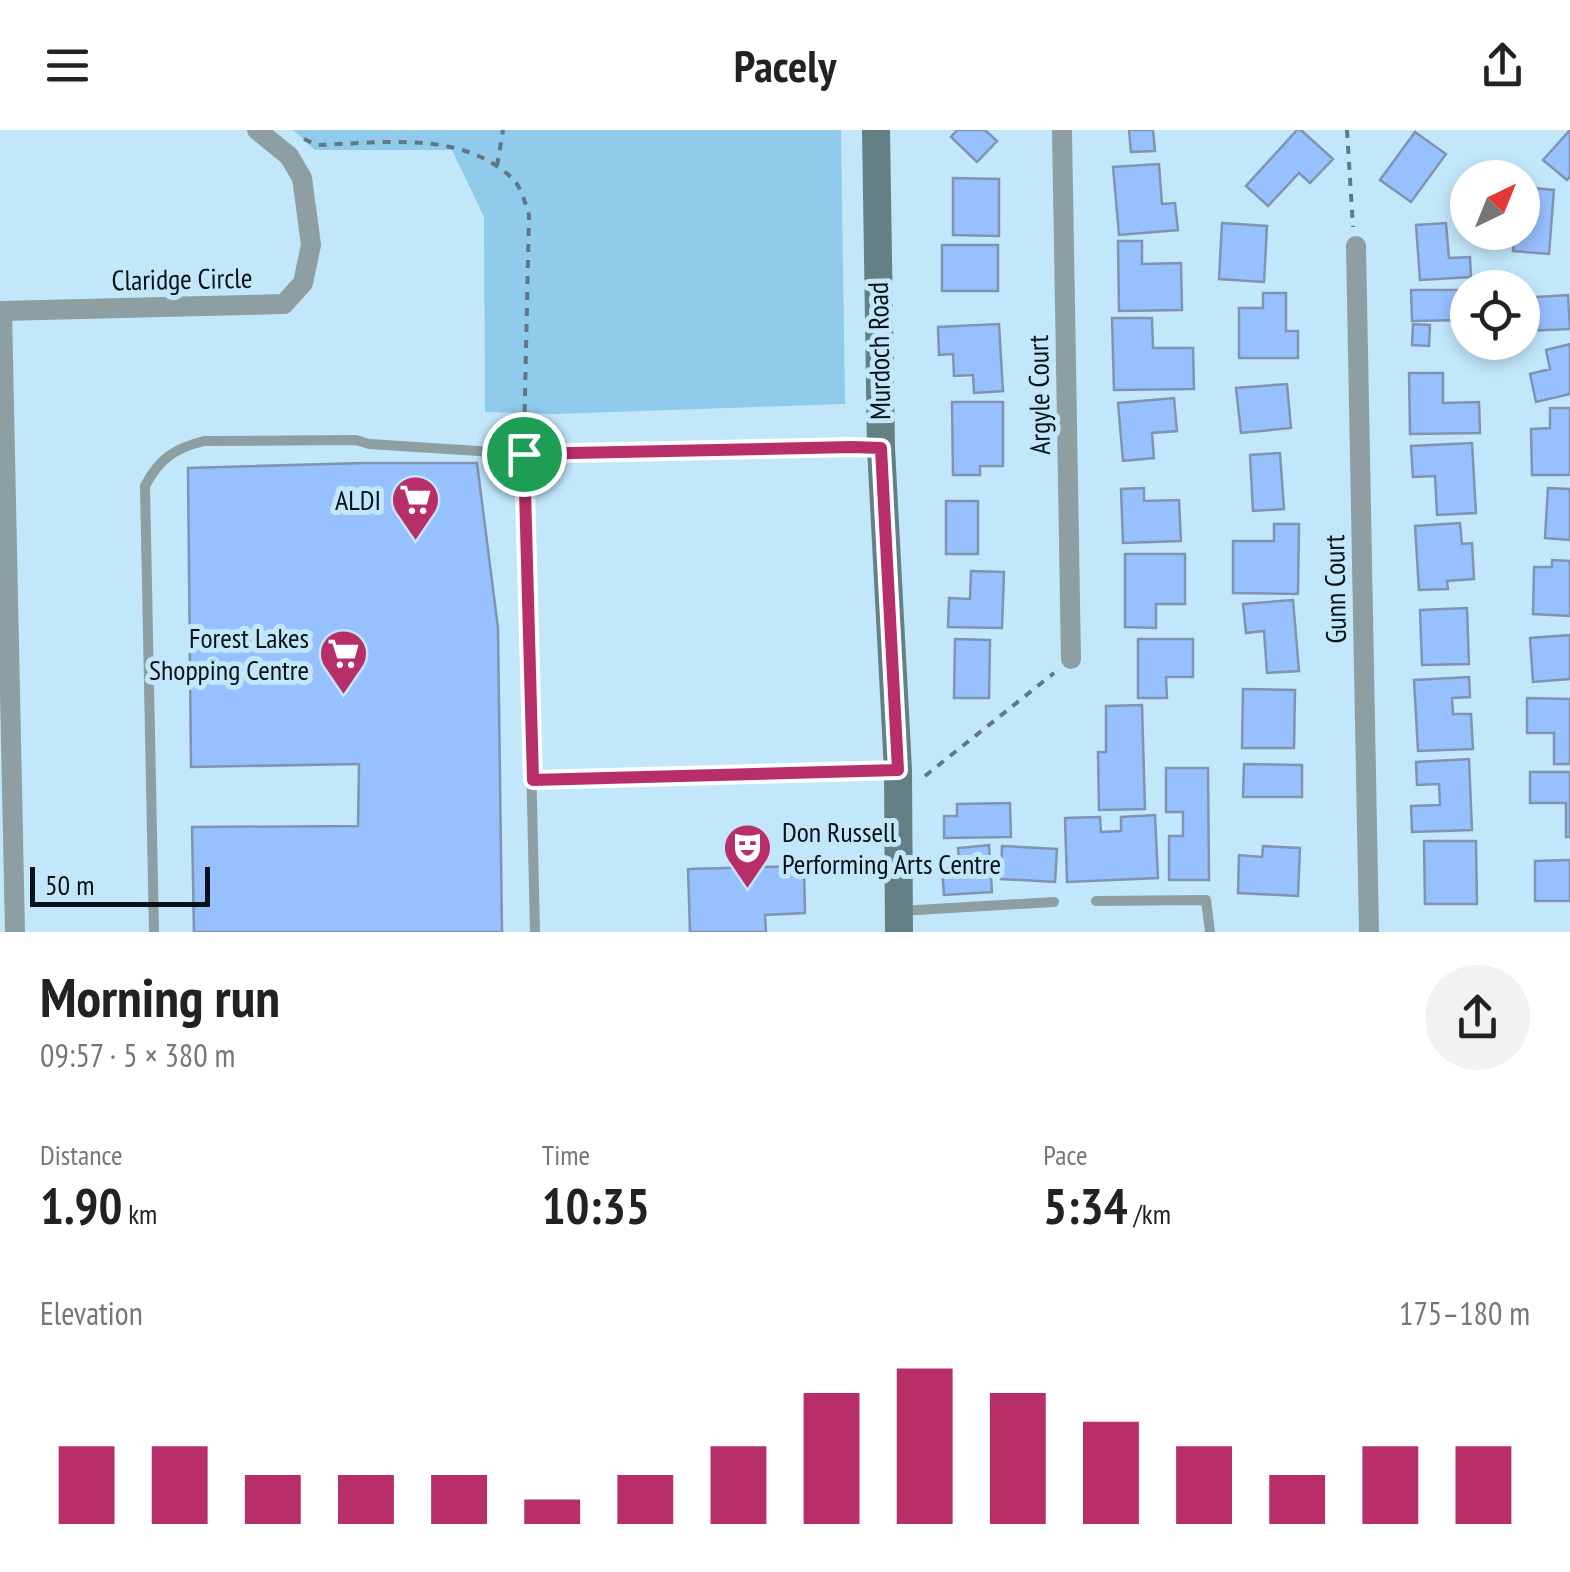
<!DOCTYPE html>
<html lang="en">
<head>
<meta charset="utf-8">
<style>
	body { margin:0; font-family:"PT Sans Narrow",sans-serif; background:#f2f2f2; color:#222; height:100vh; display:flex; flex-direction:column; font-size:38px; white-space:nowrap }
	* { box-sizing:border-box; margin:0 }
	p { font-size:32px; color:#767676 }
	.icon { flex:none; width:55px; height:55px; fill:none; stroke:currentColor; stroke-width:2; stroke-linecap:round; stroke-linejoin:round }
	.map { position:relative; height:802px; overflow:hidden }
	.panel { display:flex; flex-direction:column; background:#fff; flex:1 }
	.panel>* { flex:none }
	.needle { width:65px; rotate:43deg }
	.tools { position:absolute; left:1450px; top:30px; display:grid; gap:20px }
	.tools a { display:grid; place-items:center; width:90px; height:90px; border-radius:50%; background:#fff; box-shadow:0 5px 15px #0003; font-size:50px }
	.scale { position:absolute; left:30px; bottom:25px; width:180px; box-sizing:border-box; padding-left:10px; border:5px solid #051118; border-top:0; font-size:28px; line-height:35px; white-space:nowrap; color:#051118; -webkit-text-stroke:8px #c2e7fb; paint-order:stroke }
	.pin { position:absolute; display:grid; place-items:center; width:85px; height:85px; color:#fff; margin:-42px; border:5px solid #fff; border-radius:50%; box-shadow:0 2px 10px #0007 }
	.round { display:grid; place-items:center; flex:none; width:105px; height:105px; border-radius:52px; background:#f2f2f2 }
	.summary { display:flex; align-items:center; justify-content:space-between; height:170px; padding:0 40px }
	h1 { font-size:55px; font-weight:700; line-height:75px }
	.metrics { display:grid; grid-template-columns:repeat(3,1fr); gap:15px; height:170px; padding:10px 40px }
	.metrics div { display:grid; align-content:center }
	.metrics b { font-size:50px; font-weight:700 }
	.metrics small { font-size:28px; font-weight:400 }
	.metrics p { font-size:28px }
	.chart { height:280px; padding:20px 40px }
	.chart p { display:flex; justify-content:space-between }
	.chart svg { width:100%; height:180px; margin-top:10px; stroke:#b82e69; stroke-width:6 }
	header { display:flex; justify-content:space-between; align-items:center; height:130px; padding:0 40px; background:#fff; font-size:45px; font-weight:700 }
	.map>svg:first-child { display:block }
	.green { fill:#90cbeb }
	.building { fill:#97c0ff; stroke:#8193b0; stroke-width:2.5 }
	.lines { fill:none; stroke-linecap:round; stroke-linejoin:round }
	.path { stroke:#607885; stroke-width:4; stroke-dasharray:8 8; stroke-linecap:butt }
	.lane { stroke:#8d9fa2; stroke-width:10 }
	.street { stroke:#8d9fa2; stroke-width:20 }
	.secondary { stroke:#648084; stroke-width:28 }
	.route-casing { stroke:#fff; stroke-width:20 }
	.route { stroke:#b82e69; stroke-width:12 }
	.labels { text-anchor:middle; stroke-width:10; stroke-linejoin:round; paint-order:stroke }
	.street-label { font-size:28px; fill:#051118; stroke:#c2e7fb }
	.poi-label { font-size:28px; fill:#051118; stroke:#c2e7fb; text-anchor:end }
</style>
</head>
<body>
<header><svg class="icon" aria-label="menu" viewBox="0 0 24 24"><path d="M4 6h16M4 12h16M4 18h16"/></svg>Pacely<svg class="icon" aria-label="share" viewBox="0 0 24 24"><path d="M12 15V3M7 8l5-5 5 5M5 13v7h14v-7"/></svg></header>
<div class="map">
<svg width="1570" height="802" viewBox="0 0 1570 802">
	<rect width="100%" height="100%" fill="#c2e7fb"/>
	<!-- green -->
	<path class="green" d="M293,0h548l4,274 -290,10 -70,-2 -1,-195 -32,-67h-137z"/>
	<!-- building -->
	<path class="building" d="M957,0h28l12,11 -20,21 -26,-25z
		M1129,0h24l2,21 -24,1z
		M1297,0h4l32,29 -23,24 -11,-10 -31,33 -22,-20z
		M1570,0v47l-3,3 -24,-20z
		M1415,2l31,22 -35,48 -31,-22z
		M1159,34l3,40 13,-1 3,27 -59,5 -6,-68z
		M953,48l46,1v57l-46,-1z
		M1522,57l32,3 -5,64 -36,-3 2,-19h7z
		M1222,93l45,3 -3,56 -45,-3z
		M1446,93l3,35 21,-1 1,20 -51,3 -4,-55z
		M1118,111h24v23l39,-1 1,47 -63,1z
		M942,115h56v46h-56z
		M1411,160h57v30l-56,1z
		M1263,163h23v38h12v27h-59v-50h24z
		M1568,165l2,34 -48,2v-33z
		M1112,188h40l1,30h40l1,41 -80,1z
		M999,194l4,67 -29,2 -1,-18 -19,1 -1,-22 -14,1 -1,-28z
		M1413,194l17,1 -1,21 -17,-1z
		M1570,214v50l-34,8 -6,-28 20,-5 -4,-19z
		M1409,243h34v30l36,-1 1,31 -70,1z
		M1287,254l4,44 -50,5 -5,-45z
		M1174,268l3,33 -25,2 2,25 -31,3 -5,-58z
		M952,272h51v64h-23v9h-27z
		M1550,278h20v67h-38l-1,-46 19,-1z
		M1472,313l4,70 -39,2 -2,-39 -22,1 -2,-31z
		M1280,323l4,56 -31,2 -3,-56z
		M364,333h113l21,165 4,304h-308l-2,-105 166,-1 1,-62 -168,3 -3,-299z
		M1144,358v13l35,-1 2,41 -58,2 -2,-54z
		M1548,358l22,1v51l-25,-2z
		M946,371h32v53h-32z
		M1460,393l2,21 10,-1 2,36 -27,2 1,8 -29,1 -4,-64z
		M1274,394h25l-1,70 -65,-1v-52h41z
		M1125,424h60v50h-29v24l-31,-1z
		M1552,430l18,1v55l-37,-2 1,-47h18z
		M971,441l33,1 -2,56 -54,-1 1,-29 21,1z
		M1293,470l6,71 -32,2 -3,-42 -18,2 -3,-29z
		M1467,478l2,56 -47,1 -2,-55z
		M1570,505v44l-37,3 -3,-44z
		M955,509l35,1 -1,58h-35z
		M1138,509h55v38h-27l1,21h-29z
		M1469,547l1,20 -18,1 1,16h18l2,35 -55,2 -4,-71z
		M1243,559l52,1 -1,58h-52z
		M1527,568l43,1v65h-16v-31h-27z
		M1142,575l3,104 -46,1 -1,-58h8v-46z
		M1469,629l3,71 -60,2 -1,-26 29,-1 -1,-21 -22,1 -1,-23z
		M1244,634l58,1v32h-59z
		M1166,638h42l1,112h-40v-44h14v-24h-17z
		M1530,642h40v65h-4v-34h-36z
		M1010,673l1,34 -67,1v-22h13v-12z
		M1155,685l3,63 -91,4 -2,-64 35,-1 1,15 20,-1v-14z
		M1424,711h52l1,63h-52z
		M989,715l3,47 -48,3 -2,-25h18l-2,-22z
		M1002,716l55,3 -2,33 -54,-3z
		M1263,716l37,2 -2,48 -60,-3 1,-38 23,2z
		M1570,730v41h-35v-40z
		M804,736l1,47 -40,2 1,17h-76l-2,-63z"/>
	<g class="lines">
		<!-- path -->
		<path class="path" d="M1347,0l6,97
			M304,9l13,6c65,-2 146,-15 196,34 8,8 12,24 16,36l-5,224
			M497,36l6,-36
			M925,646l129,-103"/>
		<!-- lane -->
		<path class="lane" d="M524,324l11,478
			M533,649l363,-9
			M1096,771l110,-1 4,32
			M900,781l154,-9
			M154,802l-9,-446c14,-27 30,-38 59,-45l152,-1 13,4 155,10 354,-6"/>
		<!-- street -->
		<path class="street" d="M1062,0l9,529
			M1356,116l13,686
			M0,181l284,-7 19,-21 8,-38 -9,-67 -13,-22 -32,-26
			M2,181l13,621"/>
		<!-- secondary -->
		<path class="secondary" d="M876,0l5,318 17,322 1,162"/>
	</g>
	<g class="lines">
		<defs>
			<path id="route" d="M852,317l29,1 17,322 -365,10 -9,-326z"/>
		</defs>
		<!-- route casing -->
		<use href="#route" class="route-casing"/>
		<!-- route -->
		<use href="#route" class="route"/>
	</g>
	<!-- icons -->
	<defs>
		<symbol id="supermarket-pin" viewBox="-11 -11 22 30"><path d="M0 17L-7.5 6A9.5 9.5 0 1 1 7.5 6Z" fill="#b82e69" stroke="#c2e7fb"/><path d="M-6-5.5h2.5l.6 2H6L4.5 2H-2.5L-4.4-4H-6ZM-1.5 3.2a1.3 1.3 0 1 0 .1 0ZM3 3.2a1.3 1.3 0 1 0 .1 0Z" fill="#fff"/></symbol>
		<symbol id="theatre-pin" viewBox="-11 -11 22 30"><path d="M0 17L-7.5 6A9.5 9.5 0 1 1 7.5 6Z" fill="#b82e69" stroke="#c2e7fb"/><path d="M-5-5.5Q0-4 5-5.5V0Q5 5 0 6Q-5 5-5 0ZM-3.3-2.5H-1v1.5H-3.3ZM1-2.5H3.3v1.5H1ZM-2.8 1Q0 5.5 2.8 1Z" fill="#fff"/></symbol>
	</defs>
	<g fill-rule="evenodd">
		<use href="#supermarket-pin" x="388" y="342" width="55" height="75"/>
		<use href="#supermarket-pin" x="316" y="496" width="55" height="75"/>
		<use href="#theatre-pin" x="720" y="690" width="55" height="75"/>
	</g>
	<g class="labels">
		<!-- street labels -->
		<g class="street-label">
			<text transform="translate(182 149) rotate(-1)" y="10">Claridge Circle</text>
			<text transform="translate(879 221) rotate(-91)" y="10">Murdoch Road</text>
			<text transform="translate(1039 265) rotate(-91)" y="10">Argyle Court</text>
			<text transform="translate(1335 459) rotate(-91)" y="10">Gunn Court</text>
		</g>
		<!-- poi labels -->
		<g class="poi-label">
			<text x="381" y="380">ALDI</text>
			<text x="309" y="518">Forest Lakes<tspan x="309" dy="32">Shopping Centre</tspan></text>
			<text x="782" y="712" text-anchor="start">Don Russell<tspan x="782" dy="32">Performing Arts Centre</tspan></text>
		</g>
	</g>
</svg>
<div class="tools">
<a><svg class="needle" viewBox="-14 -14 28 28"><path d="M0-13l5 13h-10z" fill="#e53935"/><path d="M0 13l5-13h-10z" fill="#767676"/></svg></a>
<a><svg class="icon" aria-label="locate" viewBox="0 0 24 24"><circle cx="12" cy="12" r="6"/><path d="M12 2v4M12 18v4M2 12h4M18 12h4"/></svg></a>
</div>
<div class="scale">50 m</div>
<div class="pin" style="left:524px;top:324px;background:#1e9e55"><svg class="icon" aria-label="arrive" viewBox="0 0 24 24"><path d="M6 21V4h12l-3 4 3 4H6"/></svg></div>
</div>
<section class="panel">
<div class="summary"><div><h1>Morning run</h1><p>09:57 · 5 × 380 m</p></div><a class="round"><svg class="icon" aria-label="share" viewBox="0 0 24 24"><path d="M12 15V3M7 8l5-5 5 5M5 13v7h14v-7"/></svg></a></div>
<div class="metrics">
<div><p>Distance</p><b>1.90<small> km</small></b></div>
<div><p>Time</p><b>10:35</b></div>
<div><p>Pace</p><b>5:34<small> /km</small></b></div>
</div>
<div class="chart"><p><span>Elevation</span>175–180 m</p>
<svg viewBox="0 0 160 44" preserveAspectRatio="none"><path d="M5 44V25M15 44V25M25 44V32M35 44V32M45 44V32M55 44V38M65 44V32M75 44V25M85 44V12M95 44V6M105 44V12M115 44V19M125 44V25M135 44V32M145 44V25M155 44V25"/></svg>
</div>
</section>
</body>
</html>
